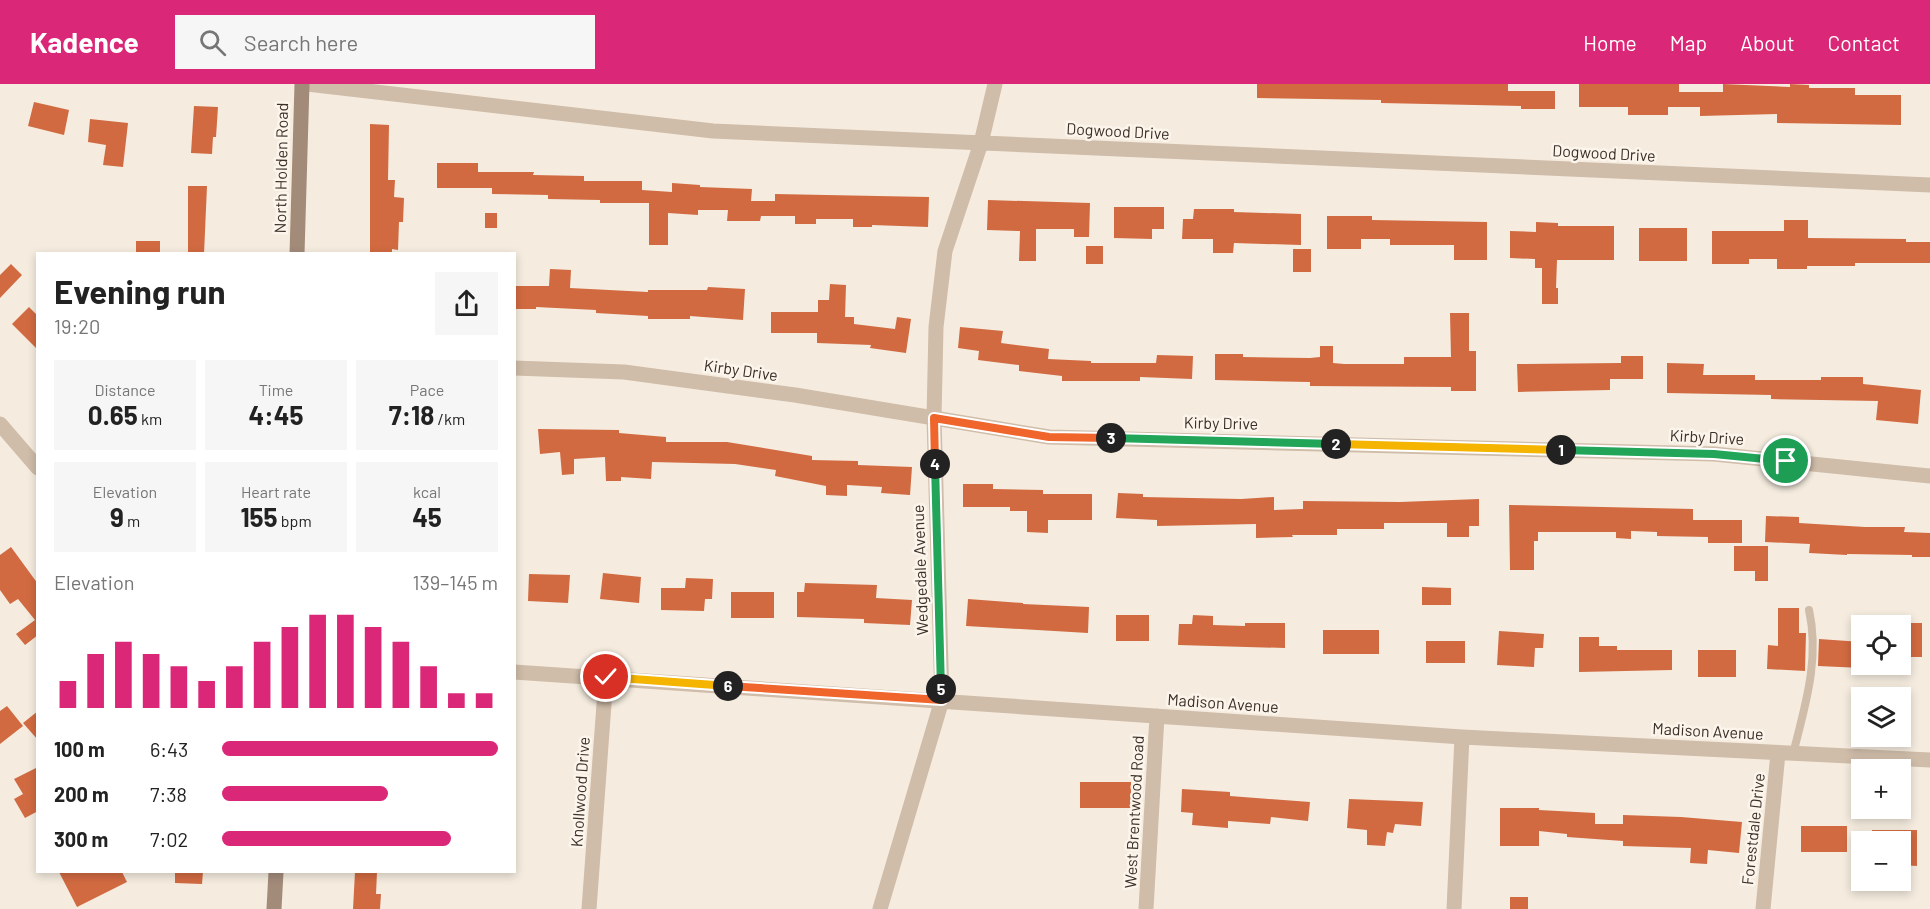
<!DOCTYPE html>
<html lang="en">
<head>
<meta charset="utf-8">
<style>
	body { margin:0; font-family:Barlow,sans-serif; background:#f6f6f6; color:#222; height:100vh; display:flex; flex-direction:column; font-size:22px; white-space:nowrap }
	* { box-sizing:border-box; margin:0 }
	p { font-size:20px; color:#767676 }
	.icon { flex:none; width:33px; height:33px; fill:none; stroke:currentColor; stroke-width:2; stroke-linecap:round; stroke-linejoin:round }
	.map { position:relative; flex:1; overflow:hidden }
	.drawer { position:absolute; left:36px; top:168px; width:480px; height:621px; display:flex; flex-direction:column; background:#fff; border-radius:0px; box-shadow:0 3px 9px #0003 }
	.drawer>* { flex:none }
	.tools { position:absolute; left:1851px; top:531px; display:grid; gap:12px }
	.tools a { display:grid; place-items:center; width:60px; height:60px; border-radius:0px; background:#fff; box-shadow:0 3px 9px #0003; font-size:30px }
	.pin { position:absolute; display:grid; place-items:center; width:51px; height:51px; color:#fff; margin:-26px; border:3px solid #fff; border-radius:50%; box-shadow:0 2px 6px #0007 }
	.km { position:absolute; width:30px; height:30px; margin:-15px; border-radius:50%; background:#222; color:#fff; font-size:16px; line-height:30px; text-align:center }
	.round { display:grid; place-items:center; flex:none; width:63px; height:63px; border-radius:0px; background:#f6f6f6 }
	.summary { display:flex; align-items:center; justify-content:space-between; height:102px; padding:0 18px }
	h1 { font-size:33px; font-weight:700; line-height:45px }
	.stats { display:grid; grid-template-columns:repeat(3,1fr); gap:9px; height:102px; padding:6px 18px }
	.stats div { display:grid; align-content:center; border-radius:0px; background:#f6f6f6; text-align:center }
	.stats b { font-size:26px; font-weight:700 }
	.stats small { font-size:16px; font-weight:400 }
	.stats p { font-size:16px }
	.chart { height:168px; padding:12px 18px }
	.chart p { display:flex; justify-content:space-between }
	.chart svg { width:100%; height:108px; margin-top:6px; stroke:#db2777; stroke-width:6 }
	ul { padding:0 18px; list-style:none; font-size:20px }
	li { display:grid; grid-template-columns:96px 72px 1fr; align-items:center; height:45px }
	li i { height:15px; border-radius:8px; background:#db2777 }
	header { display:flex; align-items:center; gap:36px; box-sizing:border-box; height:84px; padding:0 30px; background:#db2777; color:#fff }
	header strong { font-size:28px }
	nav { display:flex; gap:33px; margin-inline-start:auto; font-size:21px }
	.search { width:420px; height:54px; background:#f6f6f6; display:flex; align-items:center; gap:15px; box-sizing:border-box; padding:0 21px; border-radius:0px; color:#767676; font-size:22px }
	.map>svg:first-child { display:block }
	.building { fill:#d16a41 }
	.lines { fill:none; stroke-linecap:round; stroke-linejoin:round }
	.lane { stroke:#cfbca9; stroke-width:8 }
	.street { stroke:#cfbca9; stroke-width:15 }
	.secondary { stroke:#a38b7a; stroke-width:15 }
	.split-1-casing { stroke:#fff; stroke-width:12 }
	.split-2-casing { stroke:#fff; stroke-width:12 }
	.split-3-casing { stroke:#fff; stroke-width:12 }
	.split-4-casing { stroke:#fff; stroke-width:12 }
	.split-5-casing { stroke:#fff; stroke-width:12 }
	.split-6-casing { stroke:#fff; stroke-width:12 }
	.split-7-casing { stroke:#fff; stroke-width:12 }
	.split-1 { stroke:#22a559; stroke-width:8 }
	.split-2 { stroke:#f5b400; stroke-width:8 }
	.split-3 { stroke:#22a559; stroke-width:8 }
	.split-4 { stroke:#f0652b; stroke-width:8 }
	.split-5 { stroke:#22a559; stroke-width:8 }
	.split-6 { stroke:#f0652b; stroke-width:8 }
	.split-7 { stroke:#f5b400; stroke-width:8 }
	.labels { text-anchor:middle; stroke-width:5; stroke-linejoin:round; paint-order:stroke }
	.street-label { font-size:16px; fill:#3c3029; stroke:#fcf5ec }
</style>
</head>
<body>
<header>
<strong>Kadence</strong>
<div class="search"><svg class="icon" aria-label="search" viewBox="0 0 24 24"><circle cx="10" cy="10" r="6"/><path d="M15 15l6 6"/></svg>Search here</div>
<nav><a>Home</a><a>Map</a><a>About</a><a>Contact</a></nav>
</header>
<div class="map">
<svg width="1930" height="825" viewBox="0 0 1930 825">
	<rect width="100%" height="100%" fill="#f5ecdf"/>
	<!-- building -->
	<path class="building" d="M1257,0h251v7h47v18h-34v-3l-140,-3v-3l-124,-2z
		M1579,0h100v8h44v-8l67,3v-3l19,1v3h46v7h46v30l-124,-2v-9l-77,2v-9h-32v8h-40v-8h-49z
		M34,18l35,8 -5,25 -36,-9z
		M194,22l24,1 -2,30h-3l-1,17 -21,-1z
		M90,35l38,4 -5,44 -20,-2 3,-20 -18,-3z
		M370,40l19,1 -1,55h7l-1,17 10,1 -1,24h-4l-1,28 -6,-1v5h-22z
		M437,79h41v9h56l-1,3 51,1v5h58v9l30,2v-9l28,2v2l52,2 -1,12h24v-7l154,3 -1,30 -56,-2v2h-19v-8h-37v5h-21v-8h-34l-1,5h-33l1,-11h-30v5l-30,-2v32h-19v-42h-49v-3l-52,-1v-4l-56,-1v-6h-55z
		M188,102h19l-3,68h-16z
		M988,116l102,3 -1,34h-15v-8h-38v32h-17l1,-30 -33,-1z
		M1114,123h50v22h-12v10l-38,-1z
		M1194,125h40v3l67,2v31l-67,-2 -1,10h-20v-14h-31l1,-20h10z
		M485,129h12v15h-12z
		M1327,132h45v4l115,2v38h-33v-15h-64v-6h-29v10h-34z
		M1784,136h24v18l98,1v3h24v21h-75v3h-48v3h-30v-10h-28v5h-37v-33h72z
		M1536,138l22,1v3h56v34h-57l-1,28h2v16h-16v-36h-7v-9l-25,-1v-27l26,1z
		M1639,144h48v33h-48z
		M136,157h24v13h-24z
		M1086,162h17v18h-17z
		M1293,165h18v23h-18z
		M11,180l11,11 -22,23v-23z
		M550,185l21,1 -1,18 78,4v-2h59l1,-3 37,2 -2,31 -53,-4v3h-42v-3l-52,-3v-3l-60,-3v2h-22v-23h35z
		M830,200l16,1 -1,32h9v7l41,5 2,-12 14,2 -5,34 -36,-5 1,-3 -54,-2v-10h-46v-21h47v-12h11z
		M29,223l9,9v34l-26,-26z
		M1450,229h19v38h7v40h-25v-4l-141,-1v-4l-95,-2v-26h28v3l67,1 10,-1v-11h13v17l11,1h60v-7h47z
		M960,243l43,4 -2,12 48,6 -1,10 43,2v2h65l1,-8 36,1 -1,23 -52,-2v4h-78v-5l-43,-5v-6l-41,-5 1,-9 -21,-3z
		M1621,272h22v23h-33v11l-92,2 -1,-28 104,-1z
		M1667,279l37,1 -1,11h52v5h66v-3h42v7l58,6 -3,34 -42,-4 2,-19 -107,-2v-4l-104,-2z
		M538,345l81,1v3l47,4v5h61l85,14v4l46,1v4l54,2 -2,28 -29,-2 1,-6 -35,-2v11l-21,-1v-9l-51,-10 1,-6 -41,-6 -83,-2 -1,17 -30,-2v4h-15l-1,-24 -31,2v15l-12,1 -2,-23 -20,2z
		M963,400h30v5l50,1v4h49v26h-44v13l-21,-1v-21h-17v-4h-47z
		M1118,409l25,1v3l98,2 33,-2v13l29,-1v-8l97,1 79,-3v27h-10v11h-22v-14h-63v6h-47v6h-45l1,2 -37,1v-14l-99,2v-6l-41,-2z
		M1509,421l184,4v11h49v23h-34v-6l-51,-1v-4l-26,-1v8l-15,-1v-6h-78v9h-4v29h-24z
		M1766,432l33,1v6l66,4h40l-1,5 26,1v24h-18v-2l-65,-1v1l-38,-2 1,-9 -45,-2z
		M1734,462h34v35h-13v-10h-21z
		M11,463l27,37v51l-13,10 -9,-11 19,-14 -17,-21 -8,5 -10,-14v-35z
		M603,489l38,4 -2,26 -39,-4z
		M529,490l41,1 -2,28 -40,-2z
		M686,494l27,1 -1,20h-7l-1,12 -43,-1v-22h24z
		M805,499l72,2 -1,13 36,2 -2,25 -46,-2v-4l-67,-2v-25h7z
		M1422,503l29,1v17h-29z
		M731,508h43v26h-43z
		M968,515l55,4v1l66,3 -1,26 -122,-7z
		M1778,524h21v25h7l-1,38 -38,-2 1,-24 10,1z
		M1116,531h33v26h-33z
		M1193,531l20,1v9l32,1v-3h40v25l-107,-3 1,-21h13z
		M1900,539h22v34h-22z
		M1323,546h56v24h-56z
		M1499,547l45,3 -1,14h-8l-1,19 -37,-2z
		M1579,553h20v9h18v4h55v20l-93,2z
		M1819,555l43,3v26l-44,-2z
		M1426,557h39v22h-39z
		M1698,566h38v27h-38z
		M7,622l16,20 -23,18v-33z
		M38,627v29l-15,-17z
		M38,683v44l-13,7 -11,-19 9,-5 -9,-15z
		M1080,698h51v26h-51z
		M1182,705l48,3v4l80,6 -2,19 -37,-4 -1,7 -42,-3v7l-36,-3 1,-12 -12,-1z
		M1349,715l74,3 -2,24 -26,-2 -2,9 -6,-1 -2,14 -18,-1v-15l-20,-2z
		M1500,724h39v2l56,3v11h28v-9l58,2 61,5 -3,31 -31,-3 -1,14 -17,-1 1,-15 -68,-2v-5l-56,-4v-3l-28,-3v15h-39z
		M1801,742h46v26h-46z
		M1872,746h45v36l-17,-1v-23h-29z
		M59,788h63l5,10 -50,25z
		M175,788h28l-1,12 -27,-1z
		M355,788h22l-1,22h5l-1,15h-27z
		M1510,813h18v12h-18z"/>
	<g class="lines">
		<!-- lane -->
		<path class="lane" d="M1793,670c12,-48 27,-95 16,-144"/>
		<!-- street -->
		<path class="street" d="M307,0l406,47 1217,54
			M514,284l110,4 171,23 254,42 665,17 216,22
			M0,340l38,44
			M514,588l948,65 468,23
			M589,825l17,-232
			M880,825l62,-209 -8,-282 2,-91 9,-76 36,-108 14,-59
			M1146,825l11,-193
			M1454,825l8,-172
			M1763,825l15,-156"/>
		<!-- secondary -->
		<path class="secondary" d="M297,170l5,-170
			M274,825l2,-37"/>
	</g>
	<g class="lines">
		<defs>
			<path id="split-1" d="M1561,366l153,4 72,7"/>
			<path id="split-2" d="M1336,360l225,6"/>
			<path id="split-3" d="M1111,354l225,6"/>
			<path id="split-4" d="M935,380l-1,-46 115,19 62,1"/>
			<path id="split-5" d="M935,380l6,225"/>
			<path id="split-6" d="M728,602l214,14 -1,-11"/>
			<path id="split-7" d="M606,593l122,9"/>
		</defs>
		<!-- split-1 casing -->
		<use href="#split-1" class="split-1-casing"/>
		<!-- split-2 casing -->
		<use href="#split-2" class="split-2-casing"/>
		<!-- split-3 casing -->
		<use href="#split-3" class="split-3-casing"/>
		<!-- split-4 casing -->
		<use href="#split-4" class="split-4-casing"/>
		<!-- split-5 casing -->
		<use href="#split-5" class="split-5-casing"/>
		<!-- split-6 casing -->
		<use href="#split-6" class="split-6-casing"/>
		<!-- split-7 casing -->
		<use href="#split-7" class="split-7-casing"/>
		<!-- split-1 -->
		<use href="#split-1" class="split-1"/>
		<!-- split-2 -->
		<use href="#split-2" class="split-2"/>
		<!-- split-3 -->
		<use href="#split-3" class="split-3"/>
		<!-- split-4 -->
		<use href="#split-4" class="split-4"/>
		<!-- split-5 -->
		<use href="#split-5" class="split-5"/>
		<!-- split-6 -->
		<use href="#split-6" class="split-6"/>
		<!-- split-7 -->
		<use href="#split-7" class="split-7"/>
	</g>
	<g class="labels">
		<!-- street labels -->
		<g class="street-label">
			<text transform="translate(1118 47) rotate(3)" y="6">Dogwood Drive</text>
			<text transform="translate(1604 69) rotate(3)" y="6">Dogwood Drive</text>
			<text transform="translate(281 84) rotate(-89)" y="6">North Holden Road</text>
			<text transform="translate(741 286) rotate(8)" y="6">Kirby Drive</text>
			<text transform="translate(1221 339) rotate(1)" y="6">Kirby Drive</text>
			<text transform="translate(1707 353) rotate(3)" y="6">Kirby Drive</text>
			<text transform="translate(920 486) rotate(-92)" y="6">Wedgedale Avenue</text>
			<text transform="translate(1223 619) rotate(4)" y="6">Madison Avenue</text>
			<text transform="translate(1708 647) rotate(3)" y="6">Madison Avenue</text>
			<text transform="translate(580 708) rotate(-86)" y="6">Knollwood Drive</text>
			<text transform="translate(1134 728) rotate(-87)" y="6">West Brentwood Road</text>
			<text transform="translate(1753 745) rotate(-84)" y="6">Forestdale Drive</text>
		</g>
	</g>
</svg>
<div class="tools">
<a><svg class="icon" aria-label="locate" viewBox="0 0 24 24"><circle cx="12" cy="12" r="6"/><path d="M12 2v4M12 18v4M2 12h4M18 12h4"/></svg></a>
<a><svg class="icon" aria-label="layers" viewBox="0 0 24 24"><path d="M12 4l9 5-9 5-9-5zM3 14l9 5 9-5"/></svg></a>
<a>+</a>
<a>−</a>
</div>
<div class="pin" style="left:1786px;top:377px;background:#1e9e55"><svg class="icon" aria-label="arrive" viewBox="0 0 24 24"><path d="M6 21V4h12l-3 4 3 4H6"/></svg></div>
<div class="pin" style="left:606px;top:593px;background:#d93025"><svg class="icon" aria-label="check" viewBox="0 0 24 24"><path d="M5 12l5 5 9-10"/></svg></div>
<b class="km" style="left:1561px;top:366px">1</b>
<b class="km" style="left:1336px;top:360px">2</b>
<b class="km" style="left:1111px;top:354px">3</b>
<b class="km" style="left:935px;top:380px">4</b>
<b class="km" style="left:941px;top:605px">5</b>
<b class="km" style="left:728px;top:602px">6</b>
<section class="drawer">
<div class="summary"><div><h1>Evening run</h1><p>19:20</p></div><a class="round"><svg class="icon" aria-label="share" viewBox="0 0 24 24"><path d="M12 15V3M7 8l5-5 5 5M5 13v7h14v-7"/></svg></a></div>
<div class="stats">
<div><p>Distance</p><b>0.65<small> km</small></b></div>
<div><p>Time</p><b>4:45</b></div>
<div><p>Pace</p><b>7:18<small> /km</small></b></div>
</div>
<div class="stats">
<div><p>Elevation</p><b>9<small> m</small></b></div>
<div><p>Heart rate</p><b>155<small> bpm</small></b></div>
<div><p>kcal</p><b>45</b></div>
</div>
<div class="chart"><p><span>Elevation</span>139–145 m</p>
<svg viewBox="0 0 160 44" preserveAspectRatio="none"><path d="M5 44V33M15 44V22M25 44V17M35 44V22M45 44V27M55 44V33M65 44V27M75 44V17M85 44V11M95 44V6M105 44V6M115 44V11M125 44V17M135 44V27M145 44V38M155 44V38"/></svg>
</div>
<ul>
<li><b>100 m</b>6:43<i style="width:100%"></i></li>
<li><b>200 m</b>7:38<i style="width:60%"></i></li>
<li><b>300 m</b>7:02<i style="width:83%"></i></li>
</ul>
</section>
</div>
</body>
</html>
